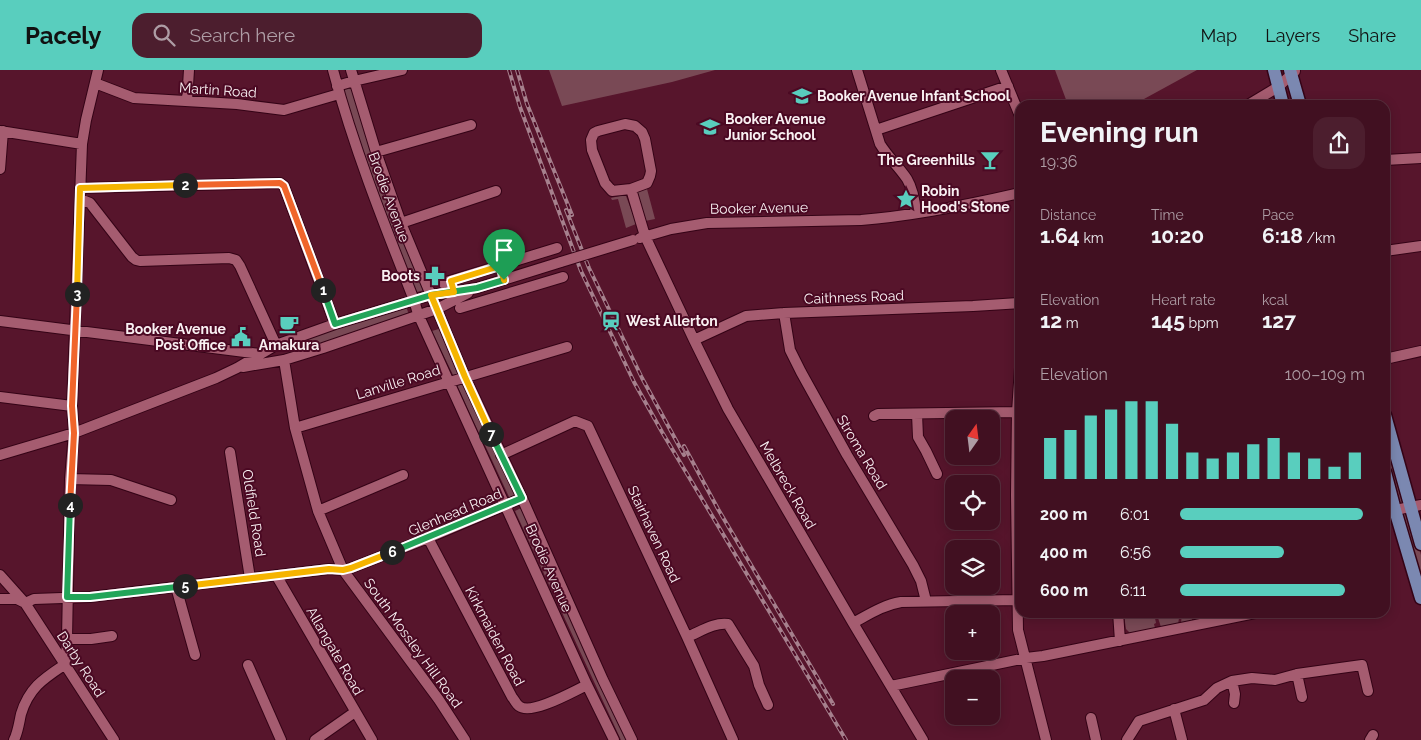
<!DOCTYPE html>
<html lang="en">
<head>
<meta charset="utf-8">
<style>
	body { margin:0; font-family:Raleway,sans-serif; background:#4c1e2e; color:#f1f3f6; height:100vh; display:flex; flex-direction:column; font-size:19px; white-space:nowrap }
	* { box-sizing:border-box; margin:0 }
	p { font-size:16px; color:#ae9da5 }
	.icon { flex:none; width:28px; height:28px; fill:none; stroke:currentColor; stroke-width:2; stroke-linecap:round; stroke-linejoin:round }
	.map { position:relative; flex:1; overflow:hidden }
	.drawer { position:absolute; left:1015px; top:30px; width:375px; height:518px; display:flex; flex-direction:column; background:#411021; border-radius:15px; box-shadow:0 2px 12px #0003,0 0 0 1px #5a303f }
	.drawer>* { flex:none }
	.needle { width:32px; rotate:14deg }
	.tools { position:absolute; left:945px; top:340px; display:grid; gap:10px }
	.tools a { display:grid; place-items:center; width:55px; height:55px; border-radius:10px; background:#411021; box-shadow:0 2px 12px #0003,0 0 0 1px #5a303f; font-size:25px }
	.pin { position:absolute; display:grid; place-items:center; width:42px; height:42px; color:#fff; margin:-51px -21px; border-radius:50% 50% 50% 0; rotate:-45deg; box-shadow:0 0 5px #0007 }
	.pin .icon { rotate:45deg }
	.km { position:absolute; width:25px; height:25px; margin:-12px; border-radius:50%; background:#222; color:#fff; font-size:14px; line-height:25px; text-align:center }
	.round { display:grid; place-items:center; flex:none; width:52px; height:52px; border-radius:15px; background:#4c1e2e }
	.overview { display:flex; align-items:center; justify-content:space-between; height:85px; padding:0 25px }
	h1 { font-size:28px; font-weight:700; line-height:38px }
	.stats { display:grid; grid-template-columns:repeat(3,1fr); gap:8px; height:85px; padding:5px 25px }
	.stats div { display:grid; align-content:center }
	.stats b { font-size:21px; font-weight:700 }
	.stats small { font-size:14px; font-weight:400 }
	.stats p { font-size:14px }
	.chart { height:140px; padding:10px 25px }
	.chart p { display:flex; justify-content:space-between }
	.chart svg { width:100%; height:90px; margin-top:5px; stroke:#59cebe; stroke-width:6 }
	ul { padding:0 25px; list-style:none; font-size:16px }
	li { display:grid; grid-template-columns:80px 60px 1fr; align-items:center; height:38px }
	li i { height:12px; border-radius:6px; background:#59cebe }
	header { display:flex; align-items:center; gap:30px; box-sizing:border-box; height:70px; padding:0 25px; background:#59cebe; color:#111 }
	header strong { font-size:24px }
	nav { display:flex; gap:28px; margin-inline-start:auto; font-size:18px }
	.search { width:350px; height:45px; background:#4c1e2e; display:flex; align-items:center; gap:12px; box-sizing:border-box; padding:0 18px; border-radius:15px; color:#ae9da5; font-size:19px }
	.map>svg:first-child { display:block }
	.green { fill:#794955 }
	.lines { fill:none; stroke-linecap:round; stroke-linejoin:round }
	.minor-casing { stroke:#340316; stroke-width:12 }
	.major-casing { stroke:#340316; stroke-width:15 }
	.minor { stroke:#a55c70; stroke-width:10 }
	.major { stroke:#7b88b1; stroke-width:12 }
	.rail-casing { stroke:#a6808d; stroke-width:4 }
	.rail { stroke:#4b0923; stroke-width:2; stroke-dasharray:5.5; stroke-linecap:butt }
	.minor-bridge-casing { stroke:#340316; stroke-width:12; stroke-linecap:butt }
	.minor-bridge { stroke:#a55c70; stroke-width:10 }
	.split-1-casing { stroke:#fff; stroke-width:10 }
	.split-2-casing { stroke:#fff; stroke-width:10 }
	.split-3-casing { stroke:#fff; stroke-width:10 }
	.split-4-casing { stroke:#fff; stroke-width:10 }
	.split-5-casing { stroke:#fff; stroke-width:10 }
	.split-6-casing { stroke:#fff; stroke-width:10 }
	.split-7-casing { stroke:#fff; stroke-width:10 }
	.split-8-casing { stroke:#fff; stroke-width:10 }
	.split-1 { stroke:#22a559; stroke-width:6 }
	.split-2 { stroke:#f0652b; stroke-width:6 }
	.split-3 { stroke:#f5b400; stroke-width:6 }
	.split-4 { stroke:#f0652b; stroke-width:6 }
	.split-5 { stroke:#22a559; stroke-width:6 }
	.split-6 { stroke:#f5b400; stroke-width:6 }
	.split-7 { stroke:#22a559; stroke-width:6 }
	.split-8 { stroke:#f5b400; stroke-width:6 }
	.labels { text-anchor:middle; stroke-width:4; stroke-linejoin:round; paint-order:stroke }
	.street-label { font-size:14px; fill:#f9f0f2; stroke:#4b0923 }
	.poi-label { font-size:14px; font-weight:bold; fill:#f9f0f2; stroke:#4b0923; text-anchor:start }
</style>
</head>
<body>
<header>
<strong>Pacely</strong>
<div class="search"><svg class="icon" aria-label="search" viewBox="0 0 24 24"><circle cx="10" cy="10" r="6"/><path d="M15 15l6 6"/></svg>Search here</div>
<nav><a>Map</a><a>Layers</a><a>Share</a></nav>
</header>
<div class="map">
<svg width="1421" height="670" viewBox="0 0 1421 670">
	<rect width="100%" height="100%" fill="#57152c"/>
	<!-- green -->
	<path class="green" d="M549,0h166l-43,12 -110,24z
		M1055,0h142l-64,35h-65z
		M346,18l5,1 3,7 70,194 -7,2 -3,-4 -51,-132 -20,-64z
		M647,119l8,30 -10,2 -9,-28 2,-2z
		M624,125l2,1 10,27v1l-10,4 -8,-29 -6,1 -1,-2z
		M406,236l3,9 -120,38 -3,-8z
		M442,258l19,45 -7,4 -22,-46z
		M464,311l23,53 -4,2 2,4 -2,2 -26,-57z
		M1385,358l21,74 -9,2 -12,-42z
		M492,369l26,56 -8,4 -26,-56z
		M523,437l108,233h-10l-106,-229z
		M1409,443l12,42v29l-19,-70z
		M1154,543l2,10 -2,1 1,4 -25,5 -4,-4 -2,-14z
		M1173,543h7l-2,11 -17,3 -3,-9 15,-1z
		M1182,543h10v8l-11,2z"/>
	<g class="lines">
		<defs>
			<path id="minor" d="M333,0c21,79 51,154 81,230l4,14 169,371 27,55
				M351,0l25,82 25,71 64,154 57,121 81,182 29,60
				M857,0l23,74c8,13 19,23 27,35 6,10 8,23 9,34
				M1001,0l19,46
				M95,13l39,15 103,6 47,6 55,-16
				M337,16l17,-5 48,-11
				M187,31l2,-31
				M1248,35l30,-18 17,-16
				M876,60l132,-44
				M0,61l82,13
				M376,82l95,-27
				M1385,90l36,-2
				M0,99l3,-38
				M80,118l200,-5 4,3 51,138
				M631,119l16,-6 3,-7 1,-5 -6,-32 -3,-7 -7,-6 -10,-2 -27,7 -4,2 -3,7 1,10 13,33 7,8 19,-2 14,47 49,104 34,69 125,214 70,117
				M80,129l10,4 42,54 4,3 4,1 89,-3 7,2 4,6 36,79
				M401,153l95,-32
				M640,168l31,-9 36,-6 154,-3c54,-4 107,-15 159,-27
				M1385,181l36,-5
				M443,213l114,-35
				M460,238l103,-31
				M784,243l6,37 11,22 46,83 66,110 8,16 5,20
				M0,251l260,33
				M694,270l52,-24 38,-3 189,-7 47,-3
				M1385,289l36,-8
				M284,290l11,68 23,83 25,59 96,130 26,40
				M243,297l41,-7 39,-12 114,-39 31,-16
				M1020,298l-3,44 -1,83 2,135 28,110
				M0,327l72,9
				M917,344l1,23 8,14 11,23
				M874,346l4,-2 139,-2
				M295,358l272,-81
				M230,382l20,126
				M0,385l74,-22 142,-55 21,-10 39,-23 59,-21 96,-29 46,-7 84,-26
				M501,385l74,-34 13,5 99,211 46,103
				M70,409l41,1 60,20
				M1395,440l26,-5
				M318,441l85,-36
				M428,468l84,159c2,2 4,7 7,9 12,10 55,-15 68,-21
				M0,505l25,28 89,137
				M276,505l96,165
				M176,517l19,68
				M0,529h17l6,3
				M25,533l9,-4 56,-2 239,-28 14,1 8,-2 77,-30 94,-40
				M1118,542l2,29
				M853,553c15,-8 30,-18 48,-21l116,-2
				M687,567c13,-5 27,-15 41,-13l26,42 5,19 9,20
				M67,569h24l21,-3
				M63,594l3,-5 1,-20 3,-160 4,-46 -2,-27 10,-262 4,-24 12,-50
				M248,595l33,75
				M1297,604l5,23
				M1232,611l3,13 -1,9
				M891,616l135,-28 17,-2 217,-44
				M1174,639l8,31
				M1091,648l5,22
				M14,670c4,-8 5,-17 7,-26 8,-26 22,-35 43,-49
				M315,670l40,-28
				M1127,670l12,-19 65,-21 13,-12 15,-7 20,-3 23,2 22,-6 65,-9 6,26
				M1370,670l3,-5"/>
			<path id="major" d="M1274,0l9,35
				M1290,0l10,35
				M1385,345l36,129
				M1385,402l10,38 26,88"/>
		</defs>
		<!-- minor casing -->
		<use href="#minor" class="minor-casing"/>
		<!-- major casing -->
		<use href="#major" class="major-casing"/>
		<!-- minor -->
		<use href="#minor" class="minor"/>
		<!-- major -->
		<use href="#major" class="major"/>
		<defs>
			<path id="rail" d="M509,0l11,37 61,164 53,111 28,50 184,308
				M517,0l10,34 45,111
				M566,140l23,58 53,110 42,77
				M684,376l34,63 115,195"/>
		</defs>
		<!-- rail casing -->
		<use href="#rail" class="rail-casing"/>
		<!-- rail -->
		<use href="#rail" class="rail"/>
		<defs>
			<path id="minor-bridge" d="M561,192l72,-22"/>
		</defs>
		<!-- minor-bridge casing -->
		<use href="#minor-bridge" class="minor-bridge-casing"/>
		<!-- minor-bridge -->
		<use href="#minor-bridge" class="minor-bridge"/>
	</g>
	<g class="lines">
		<defs>
			<path id="split-1" d="M323,220l12,34 96,-29 46,-7 27,-8"/>
			<path id="split-2" d="M185,115l95,-2 4,3 39,104"/>
			<path id="split-3" d="M77,224l3,-106 105,-3"/>
			<path id="split-4" d="M70,435l4,-72 -2,-27 5,-112"/>
			<path id="split-5" d="M70,435l-3,92h23l95,-11"/>
			<path id="split-6" d="M185,516l144,-17 14,1 8,-2 41,-16"/>
			<path id="split-7" d="M392,482l130,-54 -31,-64"/>
			<path id="split-8" d="M491,364l-26,-57 -34,-82 23,-3 -3,-11 49,-15 4,14"/>
		</defs>
		<!-- split-1 casing -->
		<use href="#split-1" class="split-1-casing"/>
		<!-- split-2 casing -->
		<use href="#split-2" class="split-2-casing"/>
		<!-- split-3 casing -->
		<use href="#split-3" class="split-3-casing"/>
		<!-- split-4 casing -->
		<use href="#split-4" class="split-4-casing"/>
		<!-- split-5 casing -->
		<use href="#split-5" class="split-5-casing"/>
		<!-- split-6 casing -->
		<use href="#split-6" class="split-6-casing"/>
		<!-- split-7 casing -->
		<use href="#split-7" class="split-7-casing"/>
		<!-- split-8 casing -->
		<use href="#split-8" class="split-8-casing"/>
		<!-- split-1 -->
		<use href="#split-1" class="split-1"/>
		<!-- split-2 -->
		<use href="#split-2" class="split-2"/>
		<!-- split-3 -->
		<use href="#split-3" class="split-3"/>
		<!-- split-4 -->
		<use href="#split-4" class="split-4"/>
		<!-- split-5 -->
		<use href="#split-5" class="split-5"/>
		<!-- split-6 -->
		<use href="#split-6" class="split-6"/>
		<!-- split-7 -->
		<use href="#split-7" class="split-7"/>
		<!-- split-8 -->
		<use href="#split-8" class="split-8"/>
	</g>
	<!-- icons -->
	<defs>
		<symbol id="school-bare" viewBox="-9 -9 18 18"><path d="M0-5L7-2L0 1L-7-2ZM-4 1L0 2.5L4 1V4Q0 6-4 4Z" fill="#59cebe" stroke="#4b0923" stroke-width="2.5" paint-order="stroke"/></symbol>
		<symbol id="bar-bare" viewBox="-9 -9 18 18"><path d="M-6-5H6L.8 .8V4.5H3.5V6h-7V4.5H-.8V.8Z" fill="#59cebe" stroke="#4b0923" stroke-width="2.5" paint-order="stroke"/></symbol>
		<symbol id="sight-bare" viewBox="-9 -9 18 18"><path d="M0-6L1.8-2.2L6-1.7L2.9 1.2L3.7 5.4L0 3.3L-3.7 5.4L-2.9 1.2L-6-1.7L-1.8-2.2Z" fill="#59cebe" stroke="#4b0923" stroke-width="2.5" paint-order="stroke"/></symbol>
		<symbol id="pharmacy-bare" viewBox="-9 -9 18 18"><path d="M-2-6h4v4h4v4h-4v4h-4v-4h-4v-4h4Z" fill="#59cebe" stroke="#4b0923" stroke-width="2.5" paint-order="stroke"/></symbol>
		<symbol id="station-bare" viewBox="-9 -9 18 18"><path d="M-3-6H3Q5-6 5-4V2Q5 4 3 4L4.5 6H3L1.5 4h-3L-3 6H-4.5L-3 4Q-5 4-5 2V-4Q-5-6-3-6ZM-3.5-4v3h7v-3ZM-3.5 1v1.5H-2V1ZM2 1v1.5H3.5V1Z" fill="#59cebe" stroke="#4b0923" stroke-width="2.5" paint-order="stroke"/></symbol>
		<symbol id="cafe-bare" viewBox="-9 -9 18 18"><path d="M-5.5-4.5H6V0H3Q3 3.5 0 3.5H-2.5Q-5.5 3.5-5.5 0ZM3-3.2v2h1.7v-2ZM-6 4.5H4V6H-6Z" fill="#59cebe" stroke="#4b0923" stroke-width="2.5" paint-order="stroke"/></symbol>
		<symbol id="civic-bare" viewBox="-9 -9 18 18"><path d="M-.6-6.5H3V-4.5H.6V-3L4-1V1h2V6H-6V1h2V-1L-.6-3ZM-1.2 2.5V6h2.4V2.5Z" fill="#59cebe" stroke="#4b0923" stroke-width="2.5" paint-order="stroke"/></symbol>
	</defs>
	<g fill-rule="evenodd">
		<use href="#school-bare" x="788" y="12" width="28" height="28"/>
		<use href="#school-bare" x="696" y="43" width="28" height="28"/>
		<use href="#bar-bare" x="976" y="76" width="28" height="28"/>
		<use href="#sight-bare" x="892" y="115" width="28" height="28"/>
		<use href="#pharmacy-bare" x="421" y="192" width="28" height="28"/>
		<use href="#station-bare" x="597" y="237" width="28" height="28"/>
		<use href="#cafe-bare" x="275" y="240" width="28" height="28"/>
		<use href="#civic-bare" x="227" y="253" width="28" height="28"/>
	</g>
	<g class="labels">
		<!-- street labels -->
		<g class="street-label">
			<text transform="translate(218 20) rotate(4)" y="5">Martin Road</text>
			<text transform="translate(389 127) rotate(70)" y="5">Brodie Avenue</text>
			<text transform="translate(759 138) rotate(-1)" y="5">Booker Avenue</text>
			<text transform="translate(854 227) rotate(-2)" y="5">Caithness Road</text>
			<text transform="translate(398 312) rotate(-17)" y="5">Lanville Road</text>
			<text transform="translate(862 382) rotate(59)" y="5">Stroma Road</text>
			<text transform="translate(788 415) rotate(60)" y="5">Melbreck Road</text>
			<text transform="translate(455 442) rotate(-23)" y="5">Glenhead Road</text>
			<text transform="translate(254 443) rotate(81)" y="5">Oldfield Road</text>
			<text transform="translate(654 464) rotate(65)" y="5">Stairhaven Road</text>
			<text transform="translate(549 498) rotate(66)" y="5">Brodie Avenue</text>
			<text transform="translate(495 566) rotate(62)" y="5">Kirkmaiden Road</text>
			<text transform="translate(413 573) rotate(54)" y="5">South Mossley Hill Road</text>
			<text transform="translate(335 581) rotate(60)" y="5">Allangate Road</text>
			<text transform="translate(81 594) rotate(57)" y="5">Darby Road</text>
		</g>
		<!-- poi labels -->
		<g class="poi-label">
			<text x="817" y="31">Booker Avenue Infant School</text>
			<text x="725" y="54">Booker Avenue<tspan x="725" dy="16">Junior School</tspan></text>
			<text x="975" y="95" text-anchor="end">The Greenhills</text>
			<text x="921" y="126">Robin<tspan x="921" dy="16">Hood's Stone</tspan></text>
			<text x="420" y="211" text-anchor="end">Boots</text>
			<text x="626" y="256">West Allerton</text>
			<text x="226" y="264" text-anchor="end">Booker Avenue<tspan x="226" dy="16">Post Office</tspan></text>
			<text x="289" y="280" text-anchor="middle">Amakura</text>
		</g>
	</g>
</svg>
<div class="tools">
<a><svg class="needle" viewBox="-14 -14 28 28"><path d="M0-13l5 13h-10z" fill="#e53935"/><path d="M0 13l5-13h-10z" fill="#ae9da5"/></svg></a>
<a><svg class="icon" aria-label="locate" viewBox="0 0 24 24"><circle cx="12" cy="12" r="6"/><path d="M12 2v4M12 18v4M2 12h4M18 12h4"/></svg></a>
<a><svg class="icon" aria-label="layers" viewBox="0 0 24 24"><path d="M12 4l9 5-9 5-9-5zM3 14l9 5 9-5"/></svg></a>
<a>+</a>
<a>−</a>
</div>
<div class="pin" style="left:504px;top:210px;background:#1e9e55"><svg class="icon" aria-label="arrive" viewBox="0 0 24 24"><path d="M6 21V4h12l-3 4 3 4H6"/></svg></div>
<b class="km" style="left:323px;top:220px">1</b>
<b class="km" style="left:185px;top:115px">2</b>
<b class="km" style="left:77px;top:224px">3</b>
<b class="km" style="left:70px;top:435px">4</b>
<b class="km" style="left:185px;top:516px">5</b>
<b class="km" style="left:392px;top:482px">6</b>
<b class="km" style="left:491px;top:364px">7</b>
<section class="drawer">
<div class="overview"><div><h1>Evening run</h1><p>19:36</p></div><a class="round"><svg class="icon" aria-label="share" viewBox="0 0 24 24"><path d="M12 15V3M7 8l5-5 5 5M5 13v7h14v-7"/></svg></a></div>
<div class="stats">
<div><p>Distance</p><b>1.64<small> km</small></b></div>
<div><p>Time</p><b>10:20</b></div>
<div><p>Pace</p><b>6:18<small> /km</small></b></div>
</div>
<div class="stats">
<div><p>Elevation</p><b>12<small> m</small></b></div>
<div><p>Heart rate</p><b>145<small> bpm</small></b></div>
<div><p>kcal</p><b>127</b></div>
</div>
<div class="chart"><p><span>Elevation</span>100–109 m</p>
<svg viewBox="0 0 160 44" preserveAspectRatio="none"><path d="M5 44V24M15 44V20M25 44V13M35 44V10M45 44V6M55 44V6M65 44V17M75 44V31M85 44V34M95 44V31M105 44V27M115 44V24M125 44V31M135 44V34M145 44V38M155 44V31"/></svg>
</div>
<ul>
<li><b>200 m</b>6:01<i style="width:99%"></i></li>
<li><b>400 m</b>6:56<i style="width:56%"></i></li>
<li><b>600 m</b>6:11<i style="width:89%"></i></li>
</ul>
</section>
</div>
</body>
</html>
